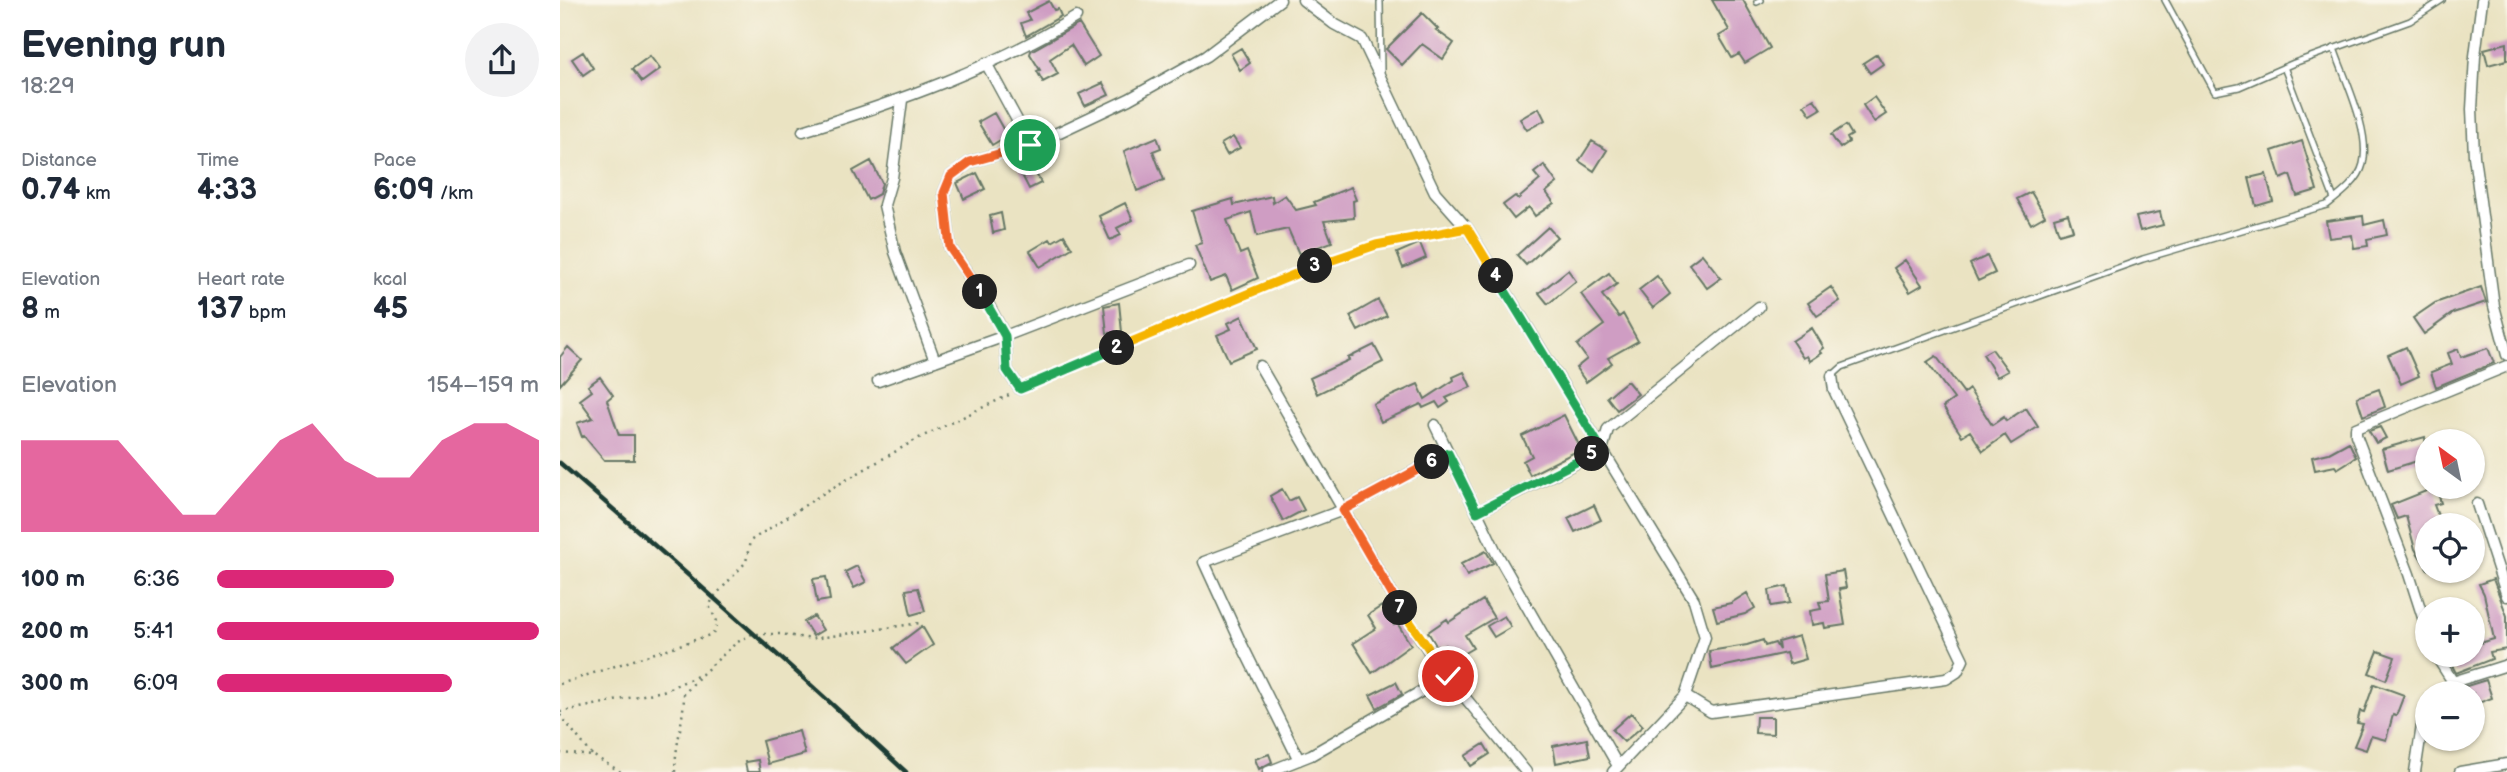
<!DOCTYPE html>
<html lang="en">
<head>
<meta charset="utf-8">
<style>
	body { margin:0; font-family:"Balsamiq Sans",sans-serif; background:#f2f2f3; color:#1f2937; height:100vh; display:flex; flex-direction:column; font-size:26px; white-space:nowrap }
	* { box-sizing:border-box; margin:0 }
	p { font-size:23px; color:#747a83 }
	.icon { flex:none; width:38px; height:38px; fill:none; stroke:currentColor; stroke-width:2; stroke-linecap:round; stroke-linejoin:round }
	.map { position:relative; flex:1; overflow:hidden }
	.side { display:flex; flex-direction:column; background:#fff; width:560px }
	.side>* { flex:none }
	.needle { width:46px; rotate:327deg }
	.tools { position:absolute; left:1855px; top:429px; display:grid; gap:14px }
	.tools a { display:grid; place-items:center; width:70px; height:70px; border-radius:50%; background:#fff; box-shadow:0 2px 5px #0004; font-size:35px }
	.pin { position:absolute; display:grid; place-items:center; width:60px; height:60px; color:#fff; margin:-30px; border:4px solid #fff; border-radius:50%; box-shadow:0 2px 7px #0007 }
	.km { position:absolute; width:35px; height:35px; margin:-18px; border-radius:50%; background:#222; color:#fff; font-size:19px; line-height:35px; text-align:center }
	.round { display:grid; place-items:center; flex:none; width:74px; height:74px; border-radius:37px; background:#f2f2f3 }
	.headline { display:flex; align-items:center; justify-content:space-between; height:119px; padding:0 21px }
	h1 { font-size:38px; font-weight:700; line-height:52px }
	.figures { display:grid; grid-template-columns:repeat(3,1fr); gap:10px; height:119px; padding:7px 21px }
	.figures div { display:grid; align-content:center }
	.figures b { font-size:30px; font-weight:700 }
	.figures small { font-size:19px; font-weight:400 }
	.figures p { font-size:19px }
	.chart { height:196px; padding:14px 21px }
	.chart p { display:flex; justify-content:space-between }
	.chart svg { width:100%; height:126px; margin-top:7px; fill:#db2777; opacity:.7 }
	ul { padding:0 21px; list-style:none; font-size:23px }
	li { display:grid; grid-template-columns:112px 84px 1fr; align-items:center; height:52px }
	li i { height:18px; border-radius:9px; background:#db2777 }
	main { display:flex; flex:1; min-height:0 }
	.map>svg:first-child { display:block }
	.building { fill:#cf9dc3 }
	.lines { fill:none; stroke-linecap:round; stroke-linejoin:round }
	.lane-casing { stroke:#676; stroke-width:8 }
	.street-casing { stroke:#676; stroke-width:13 }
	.path { stroke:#676; stroke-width:2.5; stroke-dasharray:2 5; stroke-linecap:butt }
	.lane { stroke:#fff; stroke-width:5 }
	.street { stroke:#fff; stroke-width:10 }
	.rail { stroke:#1f3d34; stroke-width:4.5 }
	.split-1-casing { stroke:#fff; stroke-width:14 }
	.split-2-casing { stroke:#fff; stroke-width:14 }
	.split-3-casing { stroke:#fff; stroke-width:14 }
	.split-4-casing { stroke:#fff; stroke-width:14 }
	.split-5-casing { stroke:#fff; stroke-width:14 }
	.split-6-casing { stroke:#fff; stroke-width:14 }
	.split-7-casing { stroke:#fff; stroke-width:14 }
	.split-8-casing { stroke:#fff; stroke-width:14 }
	.split-1 { stroke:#f0652b; stroke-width:9 }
	.split-2 { stroke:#22a559; stroke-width:9 }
	.split-3 { stroke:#f5b400; stroke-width:9 }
	.split-4 { stroke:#f5b400; stroke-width:9 }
	.split-5 { stroke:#22a559; stroke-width:9 }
	.split-6 { stroke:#22a559; stroke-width:9 }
	.split-7 { stroke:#f0652b; stroke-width:9 }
	.split-8 { stroke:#f5b400; stroke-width:9 }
</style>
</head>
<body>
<main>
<section class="side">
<div class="headline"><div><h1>Evening run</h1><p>18:29</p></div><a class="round"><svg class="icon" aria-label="share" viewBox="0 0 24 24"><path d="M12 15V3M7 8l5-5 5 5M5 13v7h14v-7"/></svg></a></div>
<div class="figures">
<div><p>Distance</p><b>0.74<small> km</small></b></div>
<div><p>Time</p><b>4:33</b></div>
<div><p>Pace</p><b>6:09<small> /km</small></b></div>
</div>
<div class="figures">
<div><p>Elevation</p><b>8<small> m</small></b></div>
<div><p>Heart rate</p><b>137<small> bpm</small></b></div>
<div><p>kcal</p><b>45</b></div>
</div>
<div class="chart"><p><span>Elevation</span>154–159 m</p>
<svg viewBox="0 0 160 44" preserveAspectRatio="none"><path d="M0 44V12L10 12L20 12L30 12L40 25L50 38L60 38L70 25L80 12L90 6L100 19L110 25L120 25L130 12L140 6L150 6L160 12V44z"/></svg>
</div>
<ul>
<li><b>100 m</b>6:36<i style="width:55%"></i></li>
<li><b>200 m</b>5:41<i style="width:100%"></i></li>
<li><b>300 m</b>6:09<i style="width:73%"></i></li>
</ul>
</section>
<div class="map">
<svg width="1947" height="772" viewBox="0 0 1947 772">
	<rect width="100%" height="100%" fill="#fbf7ec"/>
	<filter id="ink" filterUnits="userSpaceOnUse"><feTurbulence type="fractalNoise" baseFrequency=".0143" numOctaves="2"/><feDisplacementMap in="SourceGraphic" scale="14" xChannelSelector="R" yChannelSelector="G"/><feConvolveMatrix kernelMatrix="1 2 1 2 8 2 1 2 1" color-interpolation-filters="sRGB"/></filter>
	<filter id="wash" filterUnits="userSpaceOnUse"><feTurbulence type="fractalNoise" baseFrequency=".00686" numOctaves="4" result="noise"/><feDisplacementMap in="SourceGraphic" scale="28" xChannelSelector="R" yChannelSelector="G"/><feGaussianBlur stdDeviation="1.57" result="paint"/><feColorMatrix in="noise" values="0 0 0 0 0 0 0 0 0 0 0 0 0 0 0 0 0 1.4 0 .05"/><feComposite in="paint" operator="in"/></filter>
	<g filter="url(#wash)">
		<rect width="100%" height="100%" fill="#eae3c2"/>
		<g id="blocks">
			<!-- building -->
			<path class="building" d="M1152,0h31l27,48 -25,15 -6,-9 -7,4 -13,-22 10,-6z
				M489,1l5,9 4,-1 3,7 -35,20 -5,-13 9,-3 -4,-7z
				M862,13l16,16 -2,1 18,13 -11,16 -21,-15 -20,21 -16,-16z
				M519,24l20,32 -15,10 -13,-21 -21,14 8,15 -15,8 -6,-11 3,-1 -10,-16 1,-3z
				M1947,43v17l-19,5 -4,-16z
				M681,48l9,15 -10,7 -9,-16z
				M23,52l10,16 -10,7 -11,-16z
				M1317,54l6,10 -13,9 -7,-10z
				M90,56l10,13 -18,13 -10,-13z
				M543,83l6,12 -24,11 -6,-12z
				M1314,97l12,17 -12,8 -11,-17z
				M1254,99l7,10 -10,6 -7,-10z
				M979,108l6,12 -18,10 -7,-11z
				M434,113l13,23 -15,9 -14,-23z
				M1286,125l6,10 -5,3 2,4 -9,6 -9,-13z
				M597,137l4,11 -8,3 11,29 -27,11 -13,-40z
				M673,137l7,11 -13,7 -6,-11z
				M1032,141l15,9 -13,21 -15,-10z
				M1742,141l15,49 -20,6 -7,-21 -9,4 -9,-28z
				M469,160l12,23 -12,6 -11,-22z
				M311,161l11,22 -3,11 -11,6 -15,-29z
				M984,165l13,18 -11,9 8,11 -19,13 -6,-9 -15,12 -11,-14 12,-9 3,3 22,-19 -6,-7z
				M417,173l8,16 -21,10 -7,-16z
				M1706,174l7,27 -17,5 -7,-28z
				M791,187l5,13 -3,1 1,17 -30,3 8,21 -33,12 -11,-25 -31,7 -6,-24 -24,8 13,34 7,-3 11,27 -26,12 -6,-14 -16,6 -15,-37 7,-2 -10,-32 41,-12 1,6 38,-9 1,7 12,-8 11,15 20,-5 -2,-3z
				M1471,192l14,24 -14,8 -14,-25z
				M565,203l8,17 -16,8 4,7 -11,5 -11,-24z
				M1600,212l3,13 -23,6 -4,-14z
				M441,213l3,17 -11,3 -3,-17z
				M1508,214l5,16 -14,4 -5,-16z
				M1803,216l1,9 20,-5 3,15 -20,4 1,7 -14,2 -2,-13 -23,3 -3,-17z
				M988,227l9,10 -31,28 -9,-10z
				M504,235l8,13 -32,19 -10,-16 20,-12 2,3z
				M860,243l6,15 -23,10 -6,-15z
				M1142,254l19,24 -14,10 -18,-24z
				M1427,256l8,17 -17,8 -8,-17z
				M1345,260l17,25 -12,7 -16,-24z
				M1008,270l8,11 -28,23 -9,-11z
				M1049,273l8,11 -15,11 17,22 4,-3 15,27 -30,17 4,5 -26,19 -10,-14 11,-9 -10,-14 27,-20 -23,-31z
				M1097,276l13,18 -17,14 -14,-18z
				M1271,287l9,14 -23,15 -9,-13z
				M1921,287l5,15 -33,11 -29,21 -11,-16 22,-15z
				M818,300l9,16 -29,15 -8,-15z
				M559,303l3,29 -15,1 -3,-27z
				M682,316l15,33 -28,12 -12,-26 14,-6 -3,-6z
				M1252,328l12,20 -4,3 2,2 -12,8 -3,-5 -4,2 -11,-17z
				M814,345l9,17 -66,32 -7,-16 39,-18 -1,-2z
				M8,347l14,13 -22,25v-28z
				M1846,347l13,29 -18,8 -13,-29z
				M1928,348l6,15 -58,24 -5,-15 21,-8 -4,-11 10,-4 3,8z
				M1432,349l16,22 -11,6 -14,-23z
				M1376,356l28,37 5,-4 23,36 12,-8 2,4 20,-13 12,19 -27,17 -6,-9 -22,16 -13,-20 -8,5 -19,-29 11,-8 -27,-37z
				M904,372l7,15 -25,11 3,4 -9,6 -4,-6 -13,6 -2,-4 -40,18 -8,-18 45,-20 7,15 29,-19 -1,-3z
				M40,377l13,18 -6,5 12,35h15v25h-30l-20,-24 -2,1 -5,-14 16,-5 -13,-18 12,-9 -4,-5z
				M1067,381l11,13 -21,16 -10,-13z
				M1819,389l6,18 -22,9 -6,-19z
				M1004,415l17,34 -51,26 -7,-14 9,-5 -10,-20z
				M1820,427l6,11 -10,5 -7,-12z
				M1865,437l2,21 -39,12 -6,-21z
				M1789,442l7,15 -19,12 -2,-3 -20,4 -3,-13 17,-4z
				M1876,487l5,16 -7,2 6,16 -13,4v43l-12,-19 -9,-33 -9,3 -6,-14z
				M722,489l7,12 8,-4 7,13 -21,11 -13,-25z
				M1034,505l7,15 -26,12 -7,-14z
				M926,551l7,12 -26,13 -6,-12z
				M297,566l9,16 -12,6 -9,-16z
				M1283,571l3,17 -7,1 6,36 -20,3 -1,-5 -12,2 -2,-14 11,-2 -2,-7 10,-1 -4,-27z
				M266,577l4,23 -13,2 -4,-23z
				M1933,579l14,37v33l-17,3 2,7 -36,14 -10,-19h27v-9l21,-6 -10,-45 -5,-10z
				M1227,586l3,17 -19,3 -2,-16z
				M358,588l7,23 -14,4 -5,-25z
				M1187,593l8,15 -10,6 -28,7 -4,-14 18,-4z
				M923,600l11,18 -29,17 8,13 -19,11 -9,-14 -7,4 -10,-17 19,-13 2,3z
				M822,606l12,19 3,-2 14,22 -39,28 -19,-30 23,-15 -8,-13z
				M254,616l9,14 -10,6 -9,-14z
				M944,616l7,11 -17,10 -7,-11z
				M362,626l11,19 -27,19 -13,-16z
				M1239,636l7,23 -17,5 -3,-11 -74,16 -3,-18 38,-6 16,-5 2,6 10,-3 4,7 -1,-8z
				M1818,651l17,6 -9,23 -17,-7z
				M1926,680l6,18 -19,7v-12h-17l1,-4z
				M836,682l6,12 -25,14 -7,-13z
				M1814,684l30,11 -8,21 -3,-1 -7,25 -15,-4 -5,14 -12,-4 9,-22 -6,-1 3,-12 4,1z
				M1071,713l12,13 -19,16 -12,-12z
				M1196,717h17v17l-18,-1z
				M239,731l6,23 -37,10 -6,-23z
				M1027,739l3,17 -34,7 -3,-17z
				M924,744l6,10 -19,12 -6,-10z
				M709,754l3,8 -13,7 -4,-10z
				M198,760l2,12h-13l-2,-10z"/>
		</g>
	</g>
	<g filter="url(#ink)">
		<use href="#blocks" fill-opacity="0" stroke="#676" stroke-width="2"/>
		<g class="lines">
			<defs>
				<path id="lane" d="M1605,0l50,92 24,-5 55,-24 116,-42 32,-21
					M820,2l1,70
					M1197,2l4,-2
					M1724,67l50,132
					M1272,376l10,-9 301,-108 184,-54c13,-10 32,-24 36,-41 8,-32 -18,-84 -29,-116
					M460,389l270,-114 86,-30 91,-17"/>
				<path id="street" d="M743,0l31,24 28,15 73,153 32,36 227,372 11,37 -20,59 -72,76
					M1922,0l-7,56 -3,53 2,47 20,150 13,49
					M426,63l44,81
					M342,100l-10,78 -8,27 11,47 40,109
					M243,131c94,-29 188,-62 273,-114
					M700,366l136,235 40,61 90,110
					M318,381l127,-45 184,-71
					M460,389l-13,-19 -2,-34 -19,-36 -36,-52 -6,-55 7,-17 19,-14 66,-19 93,-44 77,-43 74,-56
					M875,425l62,129 121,212
					M1917,504l30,92
					M917,512l125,-62 6,-21 151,-122
					M1867,630l-18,-56 -53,-139v-7l151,-62
					M1875,654l18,28
					M1881,693l12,-11 54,-17
					M1125,696l26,16 235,-33 11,-7 6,-12 -129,-270 -2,-14
					M739,760l-56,-113 -39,-85 139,-52 105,-57
					M708,772l43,-17 137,-79
					M1855,772l8,-53 4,-7
					M1900,772l47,-8"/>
			</defs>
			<!-- lane casing -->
			<use href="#lane" class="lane-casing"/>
			<!-- street casing -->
			<use href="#street" class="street-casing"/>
			<!-- path -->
			<path class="path" d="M0,684l153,-50 5,-11 -9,-17 5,-9 32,-35 4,-21 77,-50 90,-52 94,-45
				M0,712l103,-21 39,-17 34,-31 16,-9h28l32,5 108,-16
				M0,715l33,41
				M0,753l34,3 27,16
				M115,772c0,-27 9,-52 9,-78l17,-19"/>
			<!-- lane -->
			<use href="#lane" class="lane"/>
			<!-- street -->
			<use href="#street" class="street"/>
			<!-- rail -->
			<path class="rail" d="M0,463c117,101 232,204 346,309"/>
		</g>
	</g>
	<g class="lines" filter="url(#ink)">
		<defs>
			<path id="split-1" d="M420,292l-30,-44 -6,-55 7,-17 19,-14 60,-17"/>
			<path id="split-2" d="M420,292l25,44 2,34 13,19 97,-41"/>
			<path id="split-3" d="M557,348l198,-82"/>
			<path id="split-4" d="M755,266l61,-21 91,-17 29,48"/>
			<path id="split-5" d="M936,276l106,174 -10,4"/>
			<path id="split-6" d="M872,462l16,-9 29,59 115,-58"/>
			<path id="split-7" d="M840,608l-57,-98 89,-48"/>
			<path id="split-8" d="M840,608l48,68"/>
		</defs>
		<!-- split-1 casing -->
		<use href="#split-1" class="split-1-casing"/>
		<!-- split-2 casing -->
		<use href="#split-2" class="split-2-casing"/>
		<!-- split-3 casing -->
		<use href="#split-3" class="split-3-casing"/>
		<!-- split-4 casing -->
		<use href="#split-4" class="split-4-casing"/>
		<!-- split-5 casing -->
		<use href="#split-5" class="split-5-casing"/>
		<!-- split-6 casing -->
		<use href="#split-6" class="split-6-casing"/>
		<!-- split-7 casing -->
		<use href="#split-7" class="split-7-casing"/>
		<!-- split-8 casing -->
		<use href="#split-8" class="split-8-casing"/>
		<!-- split-1 -->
		<use href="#split-1" class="split-1"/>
		<!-- split-2 -->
		<use href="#split-2" class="split-2"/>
		<!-- split-3 -->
		<use href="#split-3" class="split-3"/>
		<!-- split-4 -->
		<use href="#split-4" class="split-4"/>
		<!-- split-5 -->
		<use href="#split-5" class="split-5"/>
		<!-- split-6 -->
		<use href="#split-6" class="split-6"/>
		<!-- split-7 -->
		<use href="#split-7" class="split-7"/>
		<!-- split-8 -->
		<use href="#split-8" class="split-8"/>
	</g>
</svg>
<div class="tools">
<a><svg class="needle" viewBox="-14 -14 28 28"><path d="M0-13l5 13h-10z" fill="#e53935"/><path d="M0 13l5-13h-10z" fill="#747a83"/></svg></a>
<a><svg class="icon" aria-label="locate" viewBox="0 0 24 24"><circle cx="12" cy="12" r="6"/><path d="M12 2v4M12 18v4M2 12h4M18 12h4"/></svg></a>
<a>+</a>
<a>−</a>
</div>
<div class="pin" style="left:470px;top:145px;background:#1e9e55"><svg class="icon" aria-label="arrive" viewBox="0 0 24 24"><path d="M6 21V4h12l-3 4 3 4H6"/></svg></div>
<div class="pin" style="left:888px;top:676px;background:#d93025"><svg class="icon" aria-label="check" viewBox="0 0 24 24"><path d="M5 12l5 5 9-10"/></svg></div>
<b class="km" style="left:420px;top:292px">1</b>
<b class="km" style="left:557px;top:348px">2</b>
<b class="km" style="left:755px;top:266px">3</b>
<b class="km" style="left:936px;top:276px">4</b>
<b class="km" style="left:1032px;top:454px">5</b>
<b class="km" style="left:872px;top:462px">6</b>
<b class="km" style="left:840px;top:608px">7</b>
</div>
</main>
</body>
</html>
